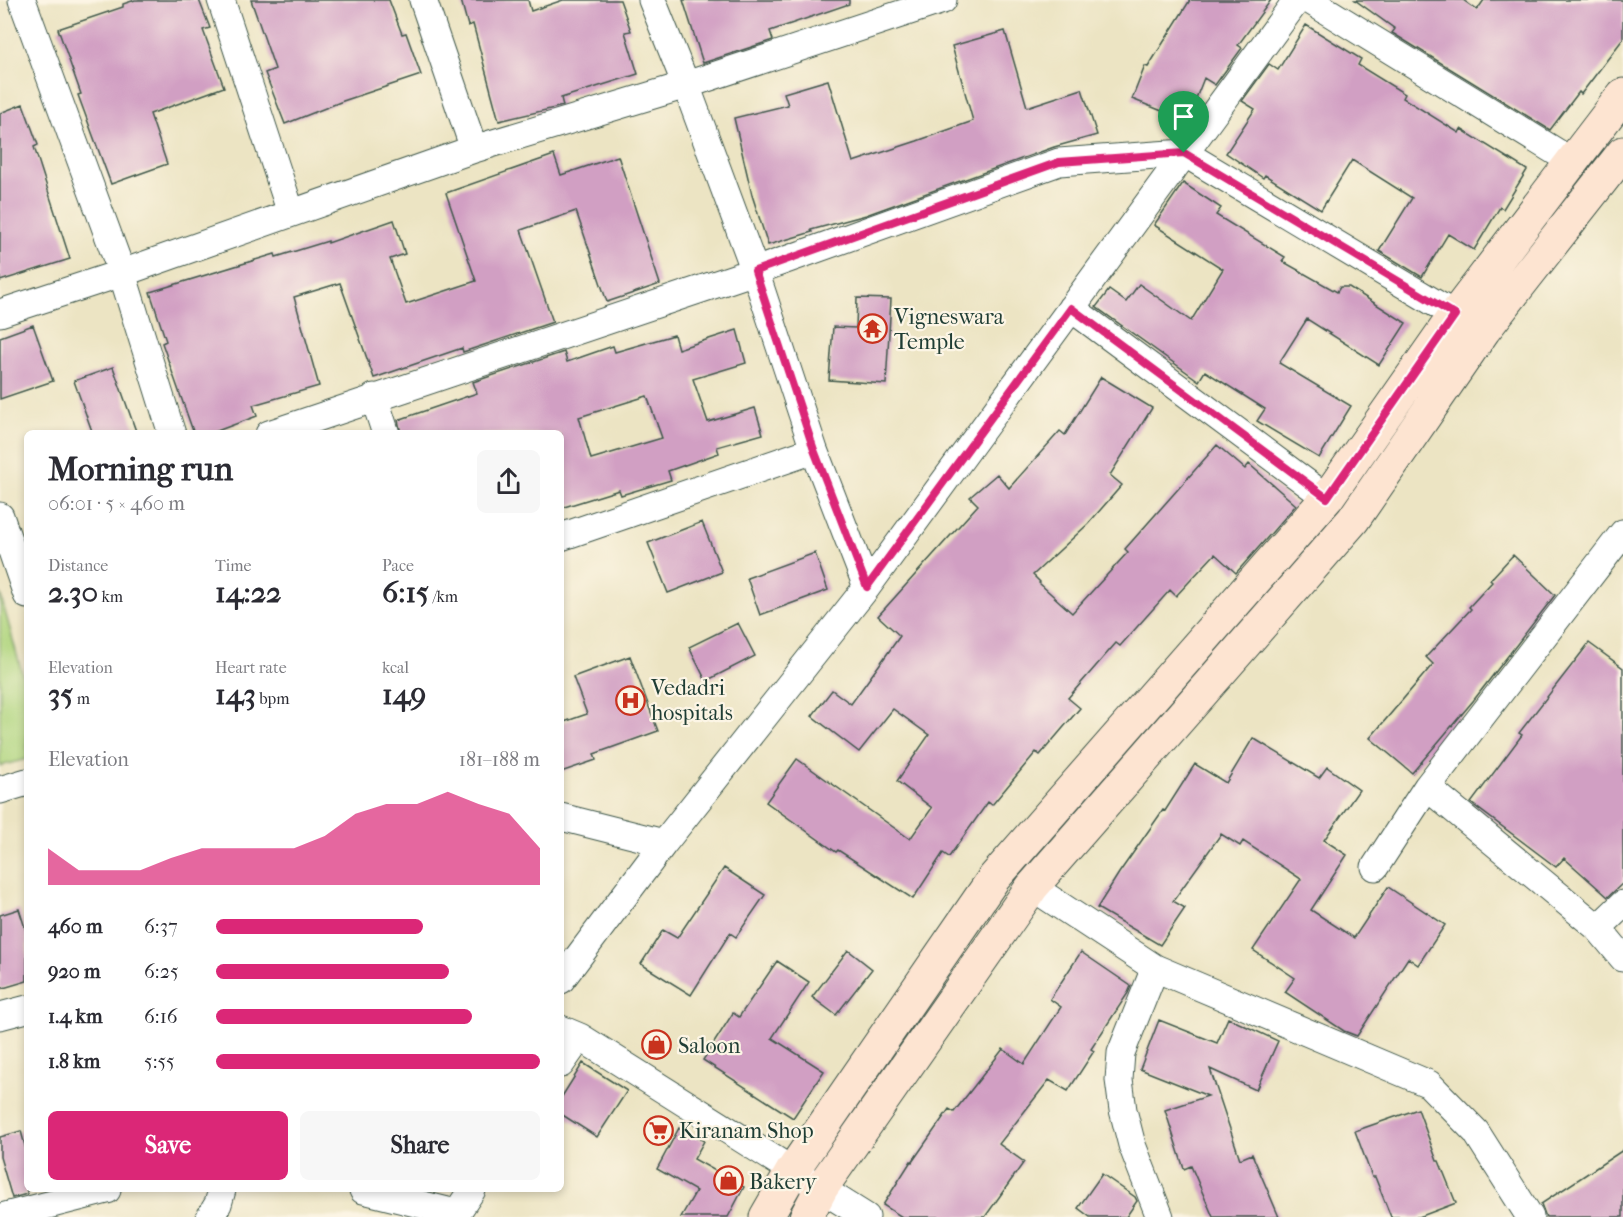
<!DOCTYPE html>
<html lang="en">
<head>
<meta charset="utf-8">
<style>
	body { margin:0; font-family:"IM FELL French Canon",serif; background:#f7f7f7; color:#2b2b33; height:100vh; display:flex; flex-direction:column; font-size:22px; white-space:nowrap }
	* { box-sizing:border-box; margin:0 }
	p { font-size:20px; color:#7c7c81 }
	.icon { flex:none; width:33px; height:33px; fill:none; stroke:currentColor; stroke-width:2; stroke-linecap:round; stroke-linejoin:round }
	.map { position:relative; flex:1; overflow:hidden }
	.panel { position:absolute; left:24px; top:430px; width:540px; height:762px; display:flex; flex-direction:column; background:#fff; border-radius:9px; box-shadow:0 3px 9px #0003 }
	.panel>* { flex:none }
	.pin { position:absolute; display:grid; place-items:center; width:51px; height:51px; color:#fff; margin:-62px -26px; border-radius:50% 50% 50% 0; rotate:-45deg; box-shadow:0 0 6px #0007 }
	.pin .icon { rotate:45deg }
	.round { display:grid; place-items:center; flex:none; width:63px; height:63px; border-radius:9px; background:#f7f7f7 }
	.overview { display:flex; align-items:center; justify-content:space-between; height:102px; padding:0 24px }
	h1 { font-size:33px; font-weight:800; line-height:45px }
	.figures { display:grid; grid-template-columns:repeat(3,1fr); gap:9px; height:102px; padding:6px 24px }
	.figures div { display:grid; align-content:center }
	.figures b { font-size:30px; font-weight:800 }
	.figures small { font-size:16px; font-weight:400 }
	.figures p { font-size:16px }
	.chart { height:168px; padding:12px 24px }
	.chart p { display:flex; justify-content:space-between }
	.chart svg { width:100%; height:108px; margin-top:6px; fill:#db2777; opacity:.7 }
	.cta { display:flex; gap:12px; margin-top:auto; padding:12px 24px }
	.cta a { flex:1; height:69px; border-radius:9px; background:#db2777; color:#fff; font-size:24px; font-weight:800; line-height:69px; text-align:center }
	.cta a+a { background:#f7f7f7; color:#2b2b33 }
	ul { padding:0 24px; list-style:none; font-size:20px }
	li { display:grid; grid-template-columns:96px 72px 1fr; align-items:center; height:45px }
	li i { height:15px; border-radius:8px; background:#db2777 }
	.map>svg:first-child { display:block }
	.green { fill:#b0d57f; stroke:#68895a; stroke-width:1.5 }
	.building { fill:#d19fc3; fill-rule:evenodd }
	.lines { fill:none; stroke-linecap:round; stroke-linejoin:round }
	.street-casing { stroke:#3e5649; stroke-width:29 }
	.secondary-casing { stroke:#3e5649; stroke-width:35 }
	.street { stroke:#fff; stroke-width:27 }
	.secondary { stroke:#fde4d1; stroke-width:33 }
	.route-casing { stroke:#fff; stroke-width:12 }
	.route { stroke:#db2777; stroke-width:8 }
	.labels { text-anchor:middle; stroke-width:4.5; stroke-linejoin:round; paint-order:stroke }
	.poi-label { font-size:22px; fill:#1f3d34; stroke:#fcf5e5; text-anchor:start }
</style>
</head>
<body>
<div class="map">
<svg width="1623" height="1217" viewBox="0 0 1623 1217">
	<rect width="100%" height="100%" fill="#fcf5e5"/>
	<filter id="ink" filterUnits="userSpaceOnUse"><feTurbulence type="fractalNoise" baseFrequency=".0167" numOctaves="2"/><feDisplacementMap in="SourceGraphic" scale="12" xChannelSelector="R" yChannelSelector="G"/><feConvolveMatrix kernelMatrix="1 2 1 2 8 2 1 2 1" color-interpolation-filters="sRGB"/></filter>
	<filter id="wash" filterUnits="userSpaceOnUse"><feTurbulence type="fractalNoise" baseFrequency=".008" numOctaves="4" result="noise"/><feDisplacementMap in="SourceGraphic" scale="24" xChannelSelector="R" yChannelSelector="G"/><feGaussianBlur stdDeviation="1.35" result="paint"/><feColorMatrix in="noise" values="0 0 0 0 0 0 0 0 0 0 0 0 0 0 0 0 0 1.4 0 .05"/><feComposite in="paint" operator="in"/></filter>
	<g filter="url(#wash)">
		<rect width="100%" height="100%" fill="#ece4c3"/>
		<!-- green -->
		<path class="green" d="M0,593l27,98v68l-27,7z"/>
		<g id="blocks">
			<!-- building -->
			<path class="building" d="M135,0h64l11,28 -7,2 21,57 -74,27 17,50 -56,20 -33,-89 3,-1 -23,-65 65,-22v-3z
				M251,0h138l13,34 4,-1 15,42 -78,26 -58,23 -20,-51 10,-4z
				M461,0h67l3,11 32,-11h57l11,31 -6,1 13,42 -77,24 2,8 -64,15 -26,-97 -5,2z
				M683,0h166v4l-79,27 3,9 -70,23z
				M1190,0h81l-33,45 4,3 -27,37 -11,-7 -17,43 -55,-22 13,-33 3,1z
				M1355,0h108l14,10 7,-10h139v39l-42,55 -2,-2 -29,38 -156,-96 -2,-1 3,-4z
				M1306,25l55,34 -3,6 47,29 -2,4 56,35 2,-4 66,41 -24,39 -3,-2 -26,43 -26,-16 -26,43 -43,-26 33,-53 -60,-38 -31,50 -56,-35 -2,3 -37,-25 29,-44 -13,-8 27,-37 9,6z
				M1005,31l22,76 55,-18 15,46 -43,12 -188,68 -55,15 1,2 -44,13 -16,-50 -18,-77 54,-13 -4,-12 44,-13 25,82 64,-21 56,-20 -21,-75z
				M23,104l15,41 -4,2 36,112 -70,22v-168z
				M554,155l7,20 57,-19 42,128 -53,18 -31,-91 -55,19 32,92 -90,30 -1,-4 -88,30 -34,-95 -46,14 25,89 -66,19 4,11 -48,18h-15l-32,-91 4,-2 -16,-49 125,-38 1,3 52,-16v2l66,-23 11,34 -15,5 16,45 70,-23 -30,-88z
				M1183,183l38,25 -5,7 69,42 -3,4 55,31 3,-5h9l57,36 -27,42 -72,-46 -28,44 72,43 -32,52 -62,-37 8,-12 -60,-38 -6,10 -103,-74 13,-17 17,12 13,-18 52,37 32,-52 -69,-44z
				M857,298l34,1 -5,85 -57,-4 4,-53 23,1z
				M33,325l20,56 -53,18v-62z
				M737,330l9,33 -53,16 15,43 47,-14 8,26 -46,13 2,6 -51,18 3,9 -50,15 -2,-5 -58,18v-74h-160l-3,-14 79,-27 -4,-11 91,-30 3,10 46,-16 2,6 59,-17 4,14zM647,396l15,42 -71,21 -12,-42z
				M113,367l24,67h-44l-19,-53z
				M1101,377l51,31 -42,67 12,10 -34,39 -55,51 7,7 -1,1 33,30 56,-61 -3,-3 92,-104 28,24 4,-5 47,41 -60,68 -21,-19 -39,42 -6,-6 -50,56 -4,-3 -48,55 12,10 -40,47 -4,-3 -44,53 -4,-3 -39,55 -6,-4 -30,46 -75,-49 -2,2 -70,-50 31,-43 113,80 22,-31 -35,-27 32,-46 -36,-26 -34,43 -47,-36 20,-26 19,14 49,-68 -22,-20 100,-111 -8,-8 27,-23 12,14 51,-57 5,4z
				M702,522l20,50 -54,21 -20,-50z
				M815,553l13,37 -68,25 -13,-37z
				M1513,555l42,40 -82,106 -61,72 -42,-35 63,-74 -7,-7 45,-48 -2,-2 23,-25 -2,-2z
				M738,623l17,33 -49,25 -17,-34z
				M1589,643l34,25v215l-15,14 -44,-39 -8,9 -85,-64 51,-68 -3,-2z
				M630,656l28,75 -64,23 2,6 -35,12v-49l26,-9 -14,-37z
				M1253,738l66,40 8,-11 32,23 -35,50 23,15 -36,55 43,28 34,-51 57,38 -27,40 -10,-7 -51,78 -13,-5 -59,-39 10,-14 -42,-28 48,-71 -58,-38 -3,5 -19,-12 -48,67 12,7 -25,37 -63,-37 22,-35 44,-63 2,1 30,-47 31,19z
				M724,868l41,27 -29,42 -6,-4 -39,62 -50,-31 22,-34 14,8z
				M19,909l8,25v47l-27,8v-74z
				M848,950l24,19 -36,46 -24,-18z
				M1081,952l50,34 -3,7 -37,56 3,2 -26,40 -19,-11 -50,64 25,18 -39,55h-83l-19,-12 28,-44 1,1 37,-53 5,3 49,-63 21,15 37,-57 -11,-8z
				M777,961l32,21 -37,56 52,33 -31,47 -90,-58 30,-47 6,4z
				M1228,1018l50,23 -22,49 -46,-21 30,90 12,-5 27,63h-66l-22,-51 -7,3 -19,-59 43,-14 -68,-27 19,-49 58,23z
				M583,1063l44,28 -30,46 -36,-23v-16z
				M1418,1109l19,52h2l17,42 -37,14h-28l-16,-40h-3l-17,-46z
				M679,1128l25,13 -10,18 50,28 -16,30h-47l15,-26 -39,-22z
				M21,1131l6,22v41l-15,4 -12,-41v-20z
				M1623,1150v67h-77l-5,-13z
				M1102,1174l33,23 2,4 -11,16h-36l-12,-9z"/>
		</g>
	</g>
	<g filter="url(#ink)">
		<use href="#blocks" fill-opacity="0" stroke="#3e5649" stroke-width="1.5"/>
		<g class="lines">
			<defs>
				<path id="street" d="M22,0l100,273 50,161
					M221,0l70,213
					M423,0l51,149
					M652,0l34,85 69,186 59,179 53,137
					M1309,0l262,161
					M1071,308l256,190
					M0,313l122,-40 352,-124 212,-64 257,-85
					M374,397l12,37
					M269,434l486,-163 304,-109 125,-9 271,162
					M0,516l27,79
					M1623,533l-196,254 171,141 25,30
					M561,537l253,-87
					M0,790l27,-8
					M561,817l103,26
					M1375,867l52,-80
					M1032,887l123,81 274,116 47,48 54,85
					M1598,928l25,-24
					M1155,968l-34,85 -2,27 4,30 9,35 28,72
					M561,980l103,-137 203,-256 430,-587
					M0,1016l27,-7
					M561,1029l19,8 286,180
					M561,1064l19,-27
					M363,1190l93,23
					M1,1217l106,-27
					M210,1217l8,-13 4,-14
					M454,1217l18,-27"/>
				<path id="secondary" d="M766,1217l27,-47 201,-292 333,-380 128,-183 168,-220
					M806,1217l16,-30 210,-300 321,-367 131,-190 139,-177"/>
			</defs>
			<!-- street casing -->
			<use href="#street" class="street-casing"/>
			<!-- secondary casing -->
			<use href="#secondary" class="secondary-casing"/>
			<!-- street -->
			<use href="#street" class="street"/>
			<!-- secondary -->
			<use href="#secondary" class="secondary"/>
		</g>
	</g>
	<g class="lines" filter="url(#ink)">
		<defs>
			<path id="route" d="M1184,153l271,162 -128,183 -256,-190 -204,279 -53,-137 -59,-179 304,-109z"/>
		</defs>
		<!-- route casing -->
		<use href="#route" class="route-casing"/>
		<!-- route -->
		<use href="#route" class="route"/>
	</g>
	<!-- icons -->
	<defs>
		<symbol id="temple-ring" viewBox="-11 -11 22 22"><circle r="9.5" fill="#fcf5e5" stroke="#c8321e" stroke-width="1.5"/><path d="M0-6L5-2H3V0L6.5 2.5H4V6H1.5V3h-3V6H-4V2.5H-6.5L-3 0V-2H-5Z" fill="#c8321e"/></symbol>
		<symbol id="hospital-ring" viewBox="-11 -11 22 22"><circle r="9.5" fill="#fcf5e5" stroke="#c8321e" stroke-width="1.5"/><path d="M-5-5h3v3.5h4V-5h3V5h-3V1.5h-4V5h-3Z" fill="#c8321e"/></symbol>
		<symbol id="shop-ring" viewBox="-11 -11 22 22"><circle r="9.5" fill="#fcf5e5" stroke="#c8321e" stroke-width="1.5"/><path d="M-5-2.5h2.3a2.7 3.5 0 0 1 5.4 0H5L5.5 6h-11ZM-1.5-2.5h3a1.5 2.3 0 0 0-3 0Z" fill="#c8321e"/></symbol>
		<symbol id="supermarket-ring" viewBox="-11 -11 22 22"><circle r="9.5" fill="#fcf5e5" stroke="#c8321e" stroke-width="1.5"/><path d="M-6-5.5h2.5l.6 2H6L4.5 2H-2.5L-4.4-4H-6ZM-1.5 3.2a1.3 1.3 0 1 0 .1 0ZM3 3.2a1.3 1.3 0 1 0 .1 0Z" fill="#c8321e"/></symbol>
	</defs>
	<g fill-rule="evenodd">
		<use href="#temple-ring" x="856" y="312" width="33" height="33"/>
		<use href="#hospital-ring" x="614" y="684" width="33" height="33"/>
		<use href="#shop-ring" x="640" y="1028" width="33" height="33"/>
		<use href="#supermarket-ring" x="642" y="1114" width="33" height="33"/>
		<use href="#shop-ring" x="712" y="1164" width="33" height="33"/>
	</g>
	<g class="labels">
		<!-- poi labels -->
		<g class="poi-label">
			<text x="894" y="324">Vigneswara<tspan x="894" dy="25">Temple</tspan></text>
			<text x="651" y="695">Vedadri<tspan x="651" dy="25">hospitals</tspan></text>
			<text x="678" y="1053">Saloon</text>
			<text x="679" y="1138">Kiranam Shop</text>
			<text x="749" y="1189">Bakery</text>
		</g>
	</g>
</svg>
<div class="pin" style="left:1184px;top:153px;background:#1e9e55"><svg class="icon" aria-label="arrive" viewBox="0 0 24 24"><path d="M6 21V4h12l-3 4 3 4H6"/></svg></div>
<section class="panel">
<div class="overview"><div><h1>Morning run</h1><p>06:01 · 5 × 460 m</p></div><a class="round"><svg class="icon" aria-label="share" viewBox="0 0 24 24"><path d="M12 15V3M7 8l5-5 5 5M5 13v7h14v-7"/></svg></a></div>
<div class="figures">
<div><p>Distance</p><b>2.30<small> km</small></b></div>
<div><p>Time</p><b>14:22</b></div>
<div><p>Pace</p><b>6:15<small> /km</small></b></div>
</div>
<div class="figures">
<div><p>Elevation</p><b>35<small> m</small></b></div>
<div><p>Heart rate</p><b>143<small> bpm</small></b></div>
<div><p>kcal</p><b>149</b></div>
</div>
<div class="chart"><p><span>Elevation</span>181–188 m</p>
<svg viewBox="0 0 160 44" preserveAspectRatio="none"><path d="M0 44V29L10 38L20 38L30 38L40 33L50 29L60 29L70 29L80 29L90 24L100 15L110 11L120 11L130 6L140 11L150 15L160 29V44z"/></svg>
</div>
<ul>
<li><b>460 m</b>6:37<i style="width:64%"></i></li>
<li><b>920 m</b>6:25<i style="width:72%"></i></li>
<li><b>1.4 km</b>6:16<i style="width:79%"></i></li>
<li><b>1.8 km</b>5:55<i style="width:100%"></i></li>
</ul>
<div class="cta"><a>Save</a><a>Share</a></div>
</section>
</div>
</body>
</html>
